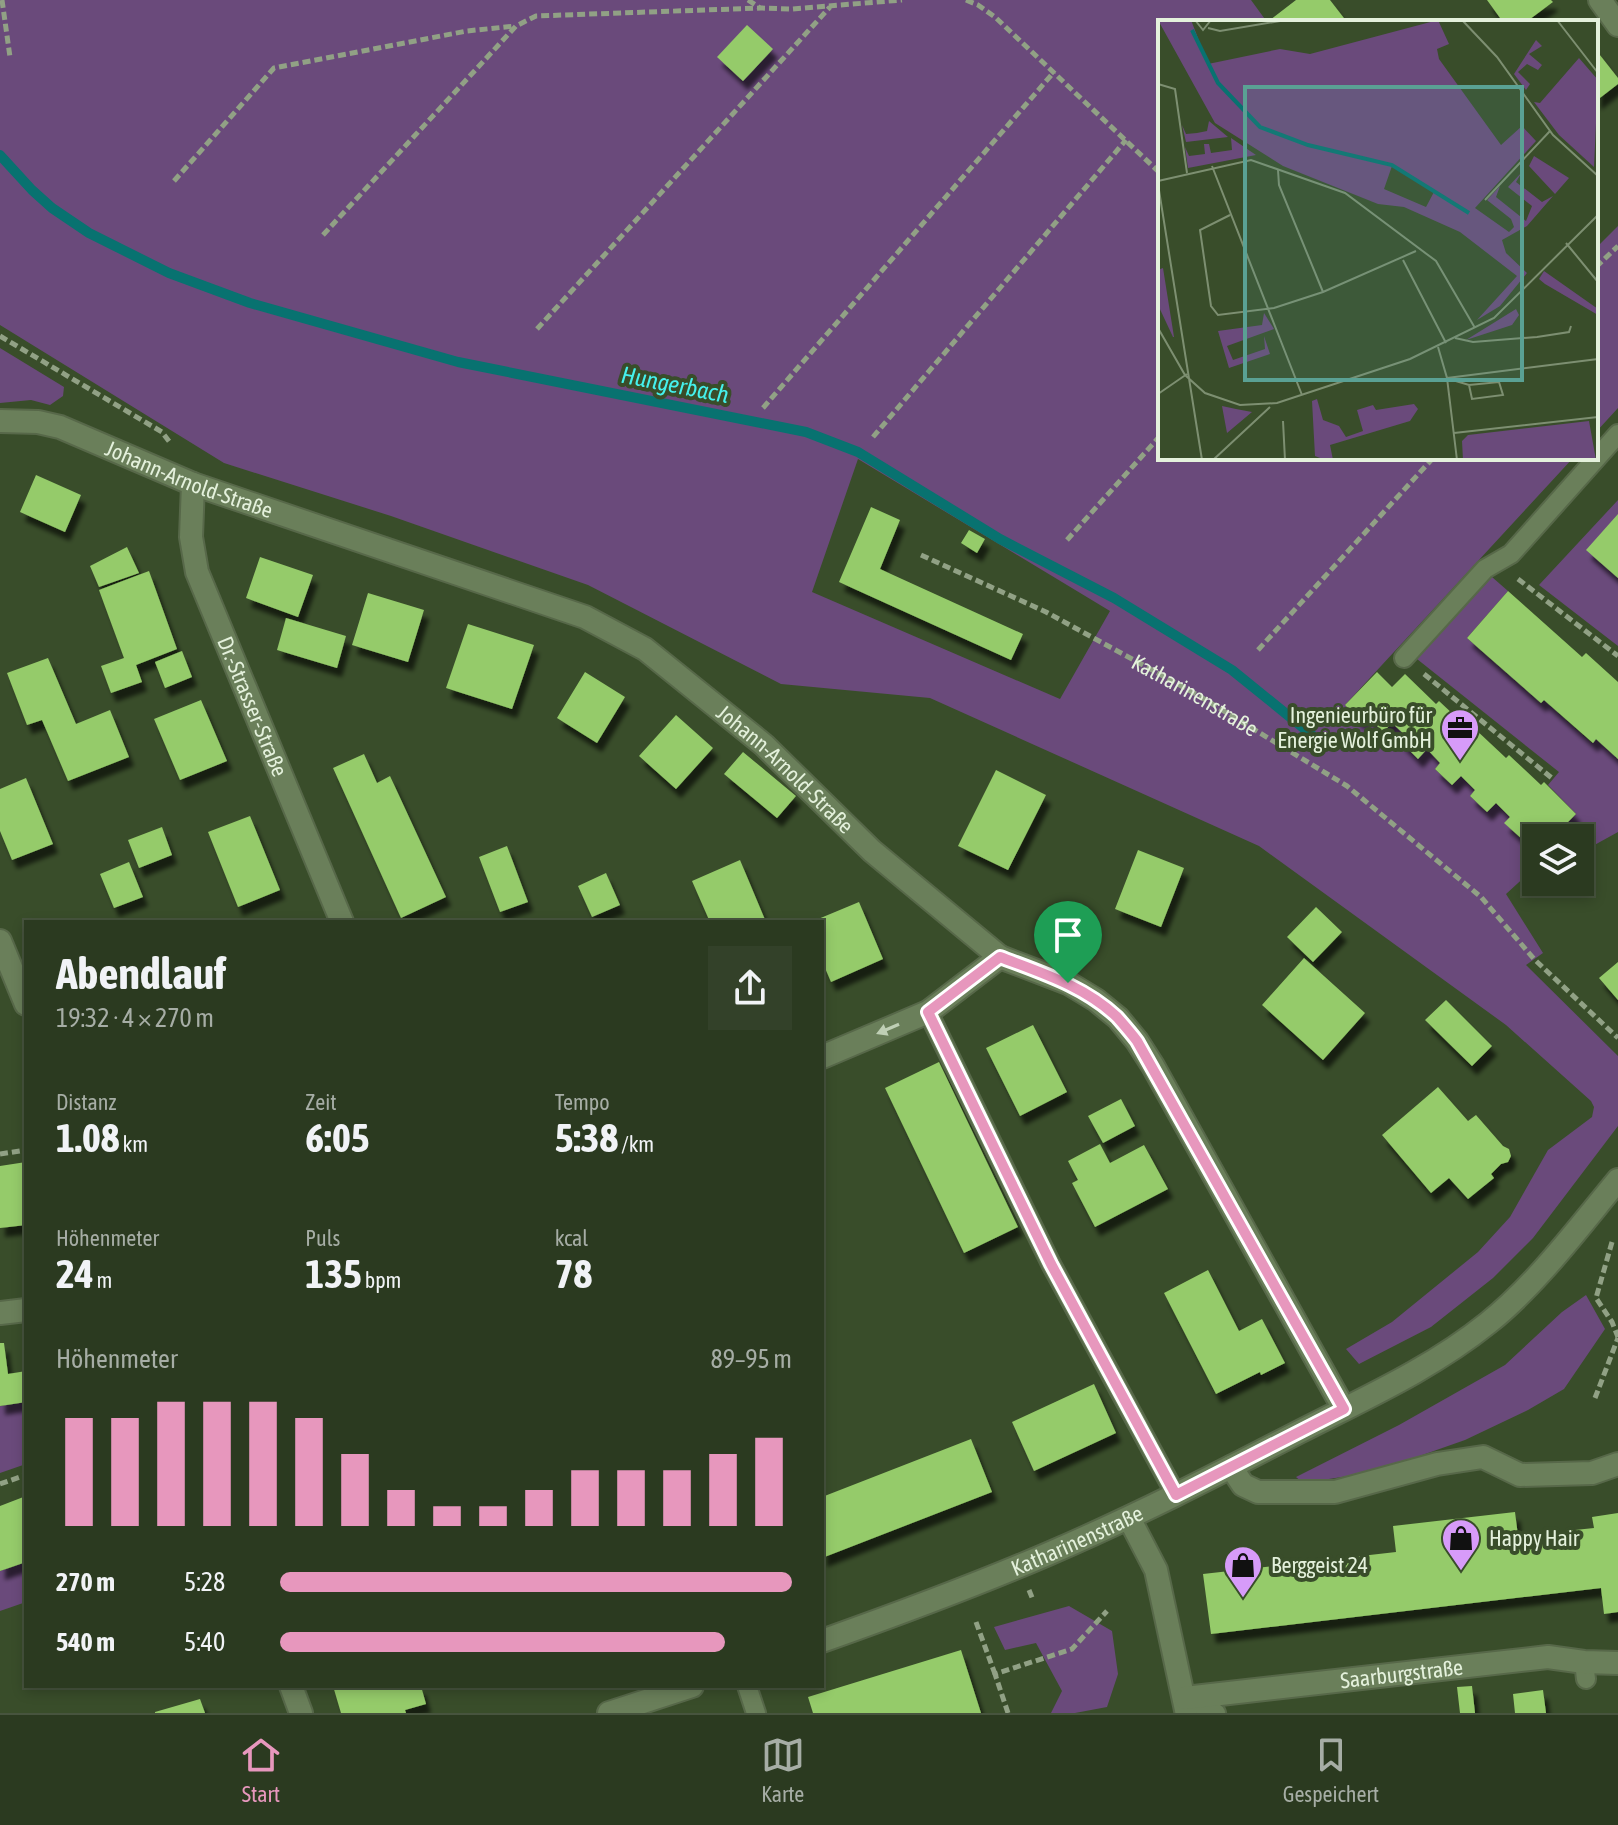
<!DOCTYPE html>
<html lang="de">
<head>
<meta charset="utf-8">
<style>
	body { margin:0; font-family:"Asap Condensed",sans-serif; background:#334129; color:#f1f3f6; height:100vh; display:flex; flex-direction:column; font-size:30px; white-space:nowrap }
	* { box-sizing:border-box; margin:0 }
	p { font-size:26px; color:#a6ada5 }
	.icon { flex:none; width:44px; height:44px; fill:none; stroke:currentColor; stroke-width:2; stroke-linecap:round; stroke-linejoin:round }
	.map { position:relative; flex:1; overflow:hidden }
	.side { position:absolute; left:24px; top:920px; width:800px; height:768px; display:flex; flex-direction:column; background:#2b3a20; border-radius:0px; box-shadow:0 4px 12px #0003,0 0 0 2px #47543e }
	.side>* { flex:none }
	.tools { position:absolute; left:1522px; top:824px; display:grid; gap:16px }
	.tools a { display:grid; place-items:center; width:72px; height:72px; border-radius:0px; background:#2b3a20; box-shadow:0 4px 12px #0003,0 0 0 2px #47543e; font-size:40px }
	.pin { position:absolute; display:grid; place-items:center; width:68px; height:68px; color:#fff; margin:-82px -34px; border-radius:50% 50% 50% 0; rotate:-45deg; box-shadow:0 0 8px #0007 }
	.pin .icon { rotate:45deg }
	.round { display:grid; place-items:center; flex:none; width:84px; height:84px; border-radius:0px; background:#334129 }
	.summary { display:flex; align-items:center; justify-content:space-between; height:136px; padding:0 32px }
	h1 { font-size:44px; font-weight:700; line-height:60px }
	.stats { display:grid; grid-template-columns:repeat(3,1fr); gap:12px; height:136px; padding:8px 32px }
	.stats div { display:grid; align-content:center }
	.stats b { font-size:40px; font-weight:700 }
	.stats small { font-size:22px; font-weight:400 }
	.stats p { font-size:22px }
	.chart { height:224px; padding:16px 32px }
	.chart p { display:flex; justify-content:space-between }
	.chart svg { width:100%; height:144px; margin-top:8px; stroke:#e797bd; stroke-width:6 }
	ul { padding:0 32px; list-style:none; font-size:26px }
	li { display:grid; grid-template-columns:128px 96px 1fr; align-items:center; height:60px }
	li i { height:20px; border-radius:10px; background:#e797bd }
	.tabs { display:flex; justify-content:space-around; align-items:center; height:112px; border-top:2px solid #47543e; background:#2b3a20; font-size:22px; color:#a6ada5 }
	.tabs a { display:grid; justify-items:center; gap:4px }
	.tabs .active { color:#e797bd }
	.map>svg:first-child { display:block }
	.green { fill:#6a4a7b; fill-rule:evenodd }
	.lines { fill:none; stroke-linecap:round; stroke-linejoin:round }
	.stream { stroke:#087270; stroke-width:10 }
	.building { fill:#95cb6a; filter:url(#shadow) }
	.service-casing { stroke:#576849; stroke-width:22 }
	.minor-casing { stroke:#576849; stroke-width:26 }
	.secondary-casing { stroke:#576849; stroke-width:26 }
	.path { stroke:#91a185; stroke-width:5; stroke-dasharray:8 4; stroke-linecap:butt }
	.service { stroke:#6a7f5a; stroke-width:18 }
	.minor { stroke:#6a7f5a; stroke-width:22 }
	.secondary { stroke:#6a7f5a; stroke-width:22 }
	.oneway { fill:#bfcfb5 }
	.route-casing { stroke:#fff; stroke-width:16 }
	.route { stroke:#e797bd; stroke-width:10 }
	.labels { text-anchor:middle; stroke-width:8; stroke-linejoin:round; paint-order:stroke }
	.street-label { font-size:22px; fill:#e4f1dc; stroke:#394d2a }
	.poi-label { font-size:22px; fill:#e4f1dc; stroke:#394d2a; text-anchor:start }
	.water-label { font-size:24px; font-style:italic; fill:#45f1ed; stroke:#394d2a }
	.inset-river { fill:none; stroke:#087270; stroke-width:4 }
	.inset-road { fill:none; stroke:#7d8f71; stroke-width:2 }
	.view { fill:#5aa194; fill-opacity:0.15; stroke:#5aa194; stroke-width:4 }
	.inset-edge { fill:none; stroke:#e4f1dc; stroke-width:4 }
</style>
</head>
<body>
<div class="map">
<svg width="1618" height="1713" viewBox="0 0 1618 1713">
	<defs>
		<filter id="shadow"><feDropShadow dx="5" dy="9" stdDeviation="2" flood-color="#0009"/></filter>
	</defs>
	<rect width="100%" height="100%" fill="#394d2a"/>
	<!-- green -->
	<path class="green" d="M0,0h1251l16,22h-107v436h413l-228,247 15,15 6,-5 17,16 9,-8 14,13 -5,6 16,16 10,-9 13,14 -5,6 17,16 9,-9 14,14 -5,6 17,16 9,-9 14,14 -5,6 16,16 10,-9 8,8h-3v32l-7,3 -23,21 37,59 -17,12 92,91v70l-85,112 -40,40 -62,49 -72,37 -13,-15 46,-27 86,-70 32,-35 38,-67 44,-33 2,-10 -3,-6 -85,-76 -247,-179 -329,-148 -149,-14 -193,-99 -197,-69 -167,-53 -224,-138zM858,459l252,152 -50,88 -248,-107z
		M1618,226v182l-22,24v-184z
		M0,348l64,39 -1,9 -13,9 -19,-5 -31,3z
		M1618,500v146l-79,-61z
		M1492,577l16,14 -41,47 74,65 3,-3 48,43 4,-4 22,20v73l-38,21v-15h-28l24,-24 -28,-29 11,-13 -142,-113z
		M1586,1295l19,34 -41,60 -36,21 -63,30 -91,32 -71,11 -7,-6 103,-52 106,-60 57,-53z
		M26,1402v62l-26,9v-67z
		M26,1562v40l-26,9v-40z
		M1069,1606l43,25 6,43 -11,33 -32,6h-24l11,-22 -26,-48 -31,7 -11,-23z"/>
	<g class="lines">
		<!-- stream -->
		<path class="stream" d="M0,155l32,35 20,18 37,25 80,40 81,30 208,59 348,70 52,20 142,87 114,59 118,72 79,64"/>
	</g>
	<!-- building -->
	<path class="building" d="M1296,0h34l17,22h-76l-1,-2z
		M1487,0h64l2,2 -27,20h-23z
		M747,25l26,24 -30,32 -26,-24z
		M1596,50l22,28v6l-22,17z
		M36,475l45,20 -16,37 -45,-20z
		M871,507l29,13 -20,49 143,65 -12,26 -172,-78z
		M1618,514v64l-32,-28z
		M969,530l16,9 -8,14 -16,-10z
		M127,547l12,26 -40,14 -9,-21z
		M260,557l53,18 -15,42 -52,-19z
		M149,571l28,78 -41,16 6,17 -31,11 -10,-27 23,-8 -25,-68z
		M1508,591l74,66 4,-4 32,29v77l-22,-20 -3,4 -49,-43 -3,3 -74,-65z
		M368,593l56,17 -16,52 -56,-17z
		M286,618l60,18 -9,32 -60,-18z
		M468,624l66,21 -22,64 -66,-21z
		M182,651l10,26 -27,11 -10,-26z
		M48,658l28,66 34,-14 19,47 -61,24 -26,-61 -15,5 -20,-52z
		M585,672l40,25 -28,46 -40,-25z
		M1377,672l15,15 13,-13 31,30 3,-3 32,30 3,-3 32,30 3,-3 32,30 3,-3 32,32 -24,24h-13l-8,-8 -9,9 -18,-16 6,-6 -14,-14 -9,9 -17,-16 5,-6 -14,-14 -9,9 -17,-16 5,-6 -13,-14 -9,10 -18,-18 6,-5 -14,-13 -9,9 -17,-17 -6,6 -15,-16z
		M201,700l26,61 -47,19 -26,-61z
		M676,715l37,33 -37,41 -37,-33z
		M743,752l53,44 -19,22 -53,-44z
		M364,754l13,29 13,-7 56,121 -45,21 -68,-150z
		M996,770l50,25 -38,75 -50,-24z
		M26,778l27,66 -41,16 -12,-29v-42z
		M250,816l30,74 -42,17 -30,-75z
		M162,827l10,28 -33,13 -11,-28z
		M507,846l21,56 -28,10 -21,-55z
		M1138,850l46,18 -23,59 -46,-18z
		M740,860l26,62h-56l-18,-41z
		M129,862l14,35 -29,11 -14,-34z
		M606,873l14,32 -28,12 -14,-31z
		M859,902l24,57 -52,23 -9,-21v-39h-11z
		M1316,907l26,25 -29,30 -26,-25z
		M1304,958l61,55 -42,47 -61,-55z
		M1618,962v38l-19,-22z
		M1446,1000l46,46 -20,20 -47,-46z
		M1033,1025l34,67 -47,24 -34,-68z
		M939,1062l79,165 -54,26 -79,-165z
		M1438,1087l30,34 8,-6 27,31 6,3 2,7 -3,6 -7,2 -10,10 3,4 -26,21 -19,-21 -18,15 -49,-58z
		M1121,1099l14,27 -32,17 -15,-27z
		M1100,1144l10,19 34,-18 24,44 -73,38 -23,-44 6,-3 -10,-19z
		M26,1162v63l-26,3v-62z
		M1208,1270l31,61 23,-12 23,44 -24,12 -1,-3 -44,22 -52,-101z
		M0,1343h4l4,31 18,-3v31l-26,4z
		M1094,1384l22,49 -82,38 -22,-49z
		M971,1439l21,53 -170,66v-61z
		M26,1496v66l-26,9v-65z
		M1515,1512l3,24 76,-8 -2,-11 26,-4v99l-14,2 -3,-26 -390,46 -8,-60 193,-22 -3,-26z
		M961,1650l20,63h-168l-5,-16z
		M333,1686h88l5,18 -21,6 1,3h-65z
		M1472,1686l3,27h-15l-3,-26z
		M1543,1690l3,23h-31l-2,-19z
		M200,1699l5,14h-50v-1z"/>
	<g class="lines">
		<defs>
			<path id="service" d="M1404,658l81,-89 26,-15 107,-120
				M928,1012l123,252 125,231
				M1584,1662l2,17
				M747,1686l9,27
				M1185,1698l31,15"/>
			<g id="minor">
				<path d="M1600,0l18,25"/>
				<path id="s2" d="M0,421l38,1 22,5 133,57 392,133 60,32 119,96 108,106 128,106 68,26 28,17 22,18 19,23 16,25 191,343"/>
				<path id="s3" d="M193,484l-2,53 6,35 145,350"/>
				<path d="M0,941l26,63"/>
				<path d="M822,1057l106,-45 72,-55"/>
				<path d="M0,1313l26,-3"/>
				<path d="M1231,1467l12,18 15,7h77l102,-28 46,-7 37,18 72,-2 26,-9"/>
				<path d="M1129,1518l27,52 30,140"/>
				<path d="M291,1686l10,27"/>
				<path id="s4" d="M1185,1698l363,-41 36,5 34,1"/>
			</g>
			<g id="secondary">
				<path id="s5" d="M822,1641c76,-27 152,-55 226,-87 86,-37 168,-79 251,-122 64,-33 132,-63 189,-109 48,-38 91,-96 130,-143"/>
				<path d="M609,1713l83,-27"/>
			</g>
		</defs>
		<!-- service casing -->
		<use href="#service" class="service-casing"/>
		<!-- minor casing -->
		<use href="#minor" class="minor-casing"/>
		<!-- secondary casing -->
		<use href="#secondary" class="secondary-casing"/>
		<!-- path -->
		<g class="path">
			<path d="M2,0l8,57"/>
			<path d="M748,0l12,8"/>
			<path d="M966,0l12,5 17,12 165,156"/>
			<path d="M174,181l100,-113 193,-37 48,-5"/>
			<path d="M323,235l193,-209 20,-10 225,-8 31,1 110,-9"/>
			<path d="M1596,267l22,-21"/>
			<path d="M537,329l293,-322"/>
			<path d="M0,336l162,96 9,12"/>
			<path d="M763,408l291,-336"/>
			<path d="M873,437l253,-297"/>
			<path d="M1067,540l93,-104"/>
			<path id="s1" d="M921,555l125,57 150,82 151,92 134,111 53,62 84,79"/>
			<path d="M1518,579l100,77"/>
			<path d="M1258,650l175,-192"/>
			<path d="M1424,674l129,105"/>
			<path d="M0,1154l26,-4"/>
			<path d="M1612,1242l-16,56 16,24 6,15"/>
			<path d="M1595,1398l23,-60"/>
			<path d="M0,1484l26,-9"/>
			<path d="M1029,1590l4,10"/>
			<path d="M976,1622l19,52"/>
			<path d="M1008,1713l-13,-39 77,-25 35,-38"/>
		</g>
		<!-- service -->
		<use href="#service" class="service"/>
		<!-- minor -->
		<use href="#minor" class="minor"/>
		<!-- secondary -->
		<use href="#secondary" class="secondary"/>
	</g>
	<!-- one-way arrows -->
	<defs><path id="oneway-solid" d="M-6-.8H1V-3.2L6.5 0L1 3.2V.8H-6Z" transform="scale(2)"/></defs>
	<use class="oneway" href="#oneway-solid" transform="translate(888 1029) rotate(157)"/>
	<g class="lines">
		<defs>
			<path id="route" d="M1000,957c42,16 84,29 117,60 7,8 14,16 20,24l207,368 -168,86 -125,-231 -123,-252z"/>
		</defs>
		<!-- route casing -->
		<use href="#route" class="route-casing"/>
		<!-- route -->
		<use href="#route" class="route"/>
	</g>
	<!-- icons -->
	<defs>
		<symbol id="office-pin" viewBox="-11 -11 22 30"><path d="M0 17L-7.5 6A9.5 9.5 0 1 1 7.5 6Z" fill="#d79bf9" stroke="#394d2a"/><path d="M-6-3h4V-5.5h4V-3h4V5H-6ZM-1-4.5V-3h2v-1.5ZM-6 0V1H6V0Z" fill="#111"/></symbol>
		<symbol id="shop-pin" viewBox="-11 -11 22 30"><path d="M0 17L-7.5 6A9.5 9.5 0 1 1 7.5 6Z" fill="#d79bf9" stroke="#394d2a"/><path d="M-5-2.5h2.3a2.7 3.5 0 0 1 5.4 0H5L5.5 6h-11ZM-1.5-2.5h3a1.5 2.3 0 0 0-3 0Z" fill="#111"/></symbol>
	</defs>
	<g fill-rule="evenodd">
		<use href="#office-pin" x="1438" y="706" width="44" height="60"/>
		<use href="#shop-pin" x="1439" y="1516" width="44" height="60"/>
		<use href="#shop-pin" x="1221" y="1543" width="44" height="60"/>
	</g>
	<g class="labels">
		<!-- street labels -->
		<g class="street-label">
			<text dy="8" stroke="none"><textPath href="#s2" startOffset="200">Johann-Arnold-Straße</textPath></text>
			<text dy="8" stroke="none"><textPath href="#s1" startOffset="308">Katharinenstraße</textPath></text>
			<text dy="8" stroke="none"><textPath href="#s3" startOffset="234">Dr.-Strasser-Straße</textPath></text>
			<text dy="8" stroke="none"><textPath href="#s2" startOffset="872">Johann-Arnold-Straße</textPath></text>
			<text dy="8" stroke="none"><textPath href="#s5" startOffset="274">Katharinenstraße</textPath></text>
			<text dy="8" stroke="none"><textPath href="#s4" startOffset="218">Saarburgstraße</textPath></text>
		</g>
		<!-- poi labels -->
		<g class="poi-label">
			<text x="1432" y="723" text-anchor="end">Ingenieurbüro für<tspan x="1432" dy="25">Energie Wolf GmbH</tspan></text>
			<text x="1489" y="1546">Happy Hair</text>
			<text x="1271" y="1573">Berggeist 24</text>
		</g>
		<!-- water labels -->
		<g class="water-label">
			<text transform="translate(675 385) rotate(11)" y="8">Hungerbach</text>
		</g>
	</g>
	<!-- overview -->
	<g transform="translate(1158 20)">
		<rect width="440" height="440" fill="#394d2a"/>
		<path d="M0,0h33l17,44 72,-15 30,5 128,-34 11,24 -12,5 2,10 62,86 21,-19 14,15 -61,67 34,24 5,-5 -3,-8 -24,-19 13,-14 -4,11 30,24 6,-15 -24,-19 14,-15 -6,10 17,13 9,7 11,-6 -26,30 -25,14 4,13 21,20 -27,33 -23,14 40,-44 -57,-44 -56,-25 -26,-3 -95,-38 -68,-43zM234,146l42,26 -8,15 -42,-18zM378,20l6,6 -13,8 13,11 -4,5 -11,-6 -9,8 12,12 -4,6 -12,-16zM421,38l19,22 -4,87 -35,-32 -25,-33 6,1zM51,101l19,16 -42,5 -4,-17 4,9 11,-1 10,-2zM73,118l25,17 -68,13 -3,-21 4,9 16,-2 -1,-10h5l2,9 21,-3zM376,136l35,22 -14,16 -26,-28zM5,248l11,69h-1l-15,-32v-35zM386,251l54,38v6l-53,-31 -6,-5zM358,289l3,6 -7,10 -46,15zM106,293l10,16 -47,17 6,14 32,-11 -1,-13 6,18 -41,14 -11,-37 44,-6zM159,379l6,21 16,6 7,11 17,-6 -6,-21 16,-5 3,5 38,-6 4,5 -8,12 -80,24 3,15h-8l-10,-4 -3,-55zM64,386l14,3 16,3 -25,21zM431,401l7,39h-133l-1,-19 6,-6z" fill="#6a4a7b" fill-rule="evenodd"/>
		<path class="inset-river" d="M34,10l26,53 42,44 48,18 84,20 77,48"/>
		<path class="inset-road" d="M37,0l8,10 8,-10M304,0l35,37 56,78 45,41M399,0l41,53M50,8l12,3 66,-11M0,64l17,5 12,84M54,146l90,229M120,150l1,15 44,107M0,161l93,-21 94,33 91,68 39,67M0,164l44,276M327,180l65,-69M72,195l-30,15 11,76 7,9 56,-7 49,-16 93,-41M408,223l32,39M245,240l43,83M0,308l27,47 20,18 35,12 37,-2 133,-44 84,-41 104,-103M297,318l18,4 64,-5 32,-5 2,-6M280,327l9,31 10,82M289,358l151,-19M291,359l20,6 30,-3 4,13 -31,4 -3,-14M0,374l29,-20M125,401l2,39M296,413l144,-16M55,440l57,-53"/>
		<path class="view" d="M87,67h277v293h-277z"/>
		<rect width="440" height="440" class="inset-edge"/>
	</g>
</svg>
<div class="tools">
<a><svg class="icon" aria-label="layers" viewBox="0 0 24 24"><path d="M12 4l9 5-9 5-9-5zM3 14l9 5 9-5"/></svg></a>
</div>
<div class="pin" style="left:1068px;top:983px;background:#1e9e55"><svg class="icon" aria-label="arrive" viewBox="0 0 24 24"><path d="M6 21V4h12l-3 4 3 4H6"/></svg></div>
<section class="side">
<div class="summary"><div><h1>Abendlauf</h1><p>19:32 · 4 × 270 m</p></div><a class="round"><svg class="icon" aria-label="share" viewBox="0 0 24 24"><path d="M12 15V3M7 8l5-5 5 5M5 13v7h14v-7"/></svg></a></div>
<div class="stats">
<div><p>Distanz</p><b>1.08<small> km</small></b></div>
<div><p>Zeit</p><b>6:05</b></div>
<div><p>Tempo</p><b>5:38<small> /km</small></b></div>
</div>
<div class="stats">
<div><p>Höhenmeter</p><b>24<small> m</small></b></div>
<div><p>Puls</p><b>135<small> bpm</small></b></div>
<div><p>kcal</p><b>78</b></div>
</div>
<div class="chart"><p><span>Höhenmeter</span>89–95 m</p>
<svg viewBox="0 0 160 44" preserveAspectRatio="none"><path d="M5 44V11M15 44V11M25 44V6M35 44V6M45 44V6M55 44V11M65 44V22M75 44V33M85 44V38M95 44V38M105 44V33M115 44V27M125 44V27M135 44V27M145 44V22M155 44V17"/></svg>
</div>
<ul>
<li><b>270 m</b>5:28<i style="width:100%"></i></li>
<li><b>540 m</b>5:40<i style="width:87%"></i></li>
</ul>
</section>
</div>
<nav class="tabs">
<a class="active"><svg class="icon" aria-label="home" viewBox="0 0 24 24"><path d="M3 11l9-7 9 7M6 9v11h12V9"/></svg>Start</a>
<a><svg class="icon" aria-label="map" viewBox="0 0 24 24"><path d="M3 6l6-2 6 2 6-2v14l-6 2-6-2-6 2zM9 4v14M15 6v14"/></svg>Karte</a>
<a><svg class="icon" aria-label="saved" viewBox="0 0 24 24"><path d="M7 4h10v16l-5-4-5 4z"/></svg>Gespeichert</a>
</nav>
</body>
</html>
